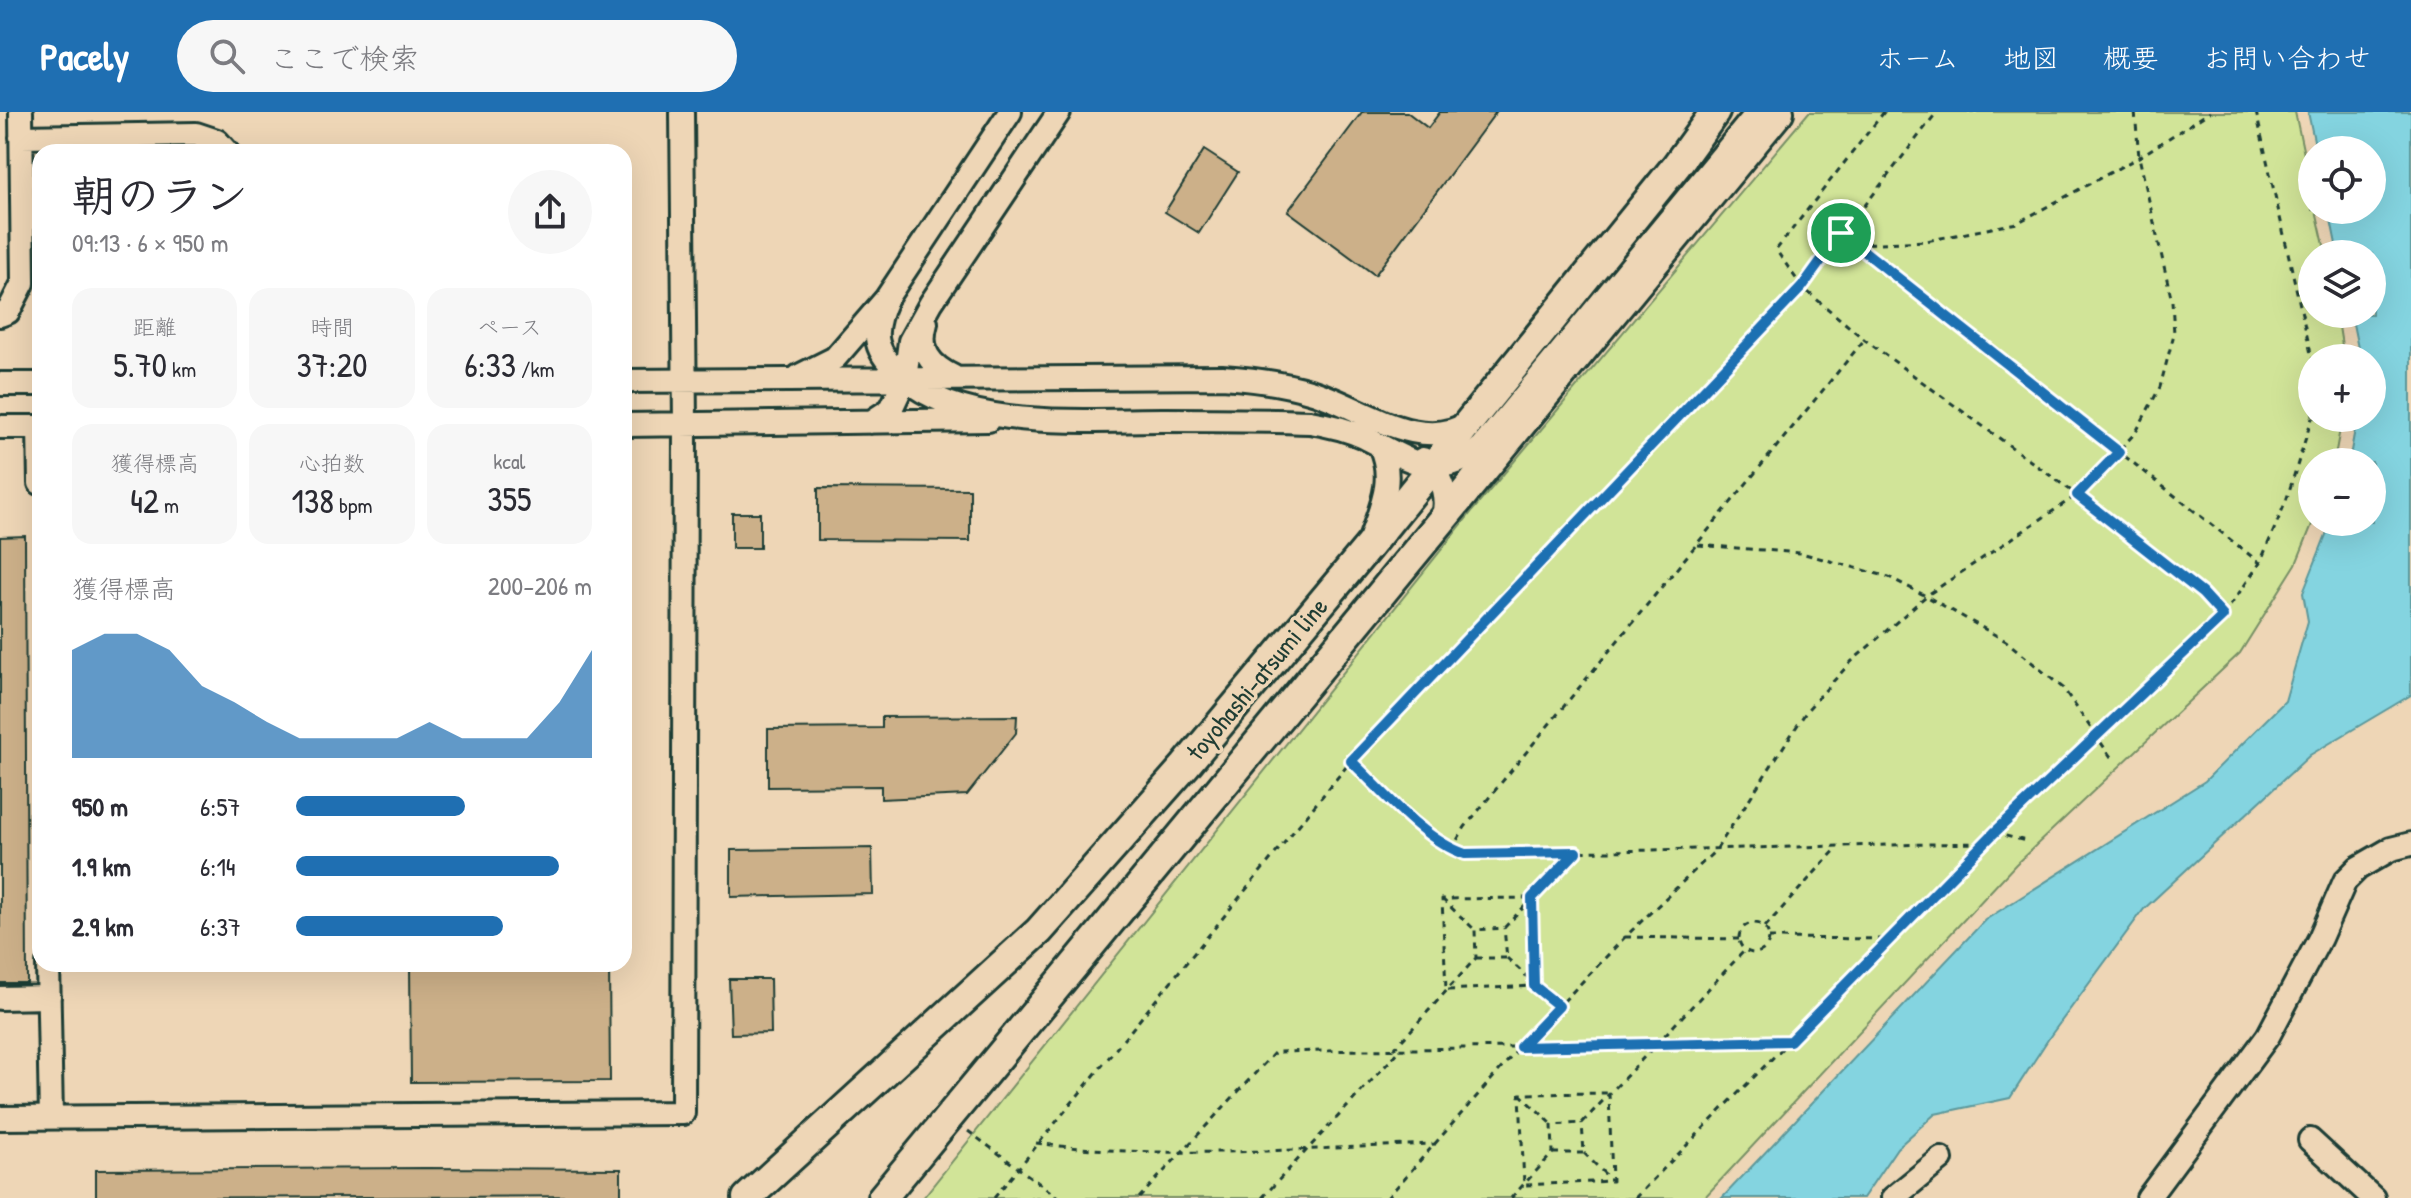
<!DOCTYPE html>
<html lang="ja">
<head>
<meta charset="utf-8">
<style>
	body { margin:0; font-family:"Patrick Hand","Klee One",sans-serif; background:#f7f7f7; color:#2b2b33; height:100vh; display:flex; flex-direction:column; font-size:30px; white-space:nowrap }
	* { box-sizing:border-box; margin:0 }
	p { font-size:26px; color:#7c7c81 }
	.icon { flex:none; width:44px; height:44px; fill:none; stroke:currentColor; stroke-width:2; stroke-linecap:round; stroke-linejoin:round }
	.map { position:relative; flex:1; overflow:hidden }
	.sheet { position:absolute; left:32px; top:32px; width:600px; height:828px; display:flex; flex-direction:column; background:#fff; border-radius:24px; box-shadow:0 8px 32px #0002 }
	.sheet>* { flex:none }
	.fabs { position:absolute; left:2298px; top:24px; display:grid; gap:16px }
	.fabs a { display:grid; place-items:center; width:88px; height:88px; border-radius:50%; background:#fff; box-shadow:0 8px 32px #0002; font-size:40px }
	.pin { position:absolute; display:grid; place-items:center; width:68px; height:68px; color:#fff; margin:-34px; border:4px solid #fff; border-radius:50%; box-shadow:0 2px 8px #0007 }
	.round { display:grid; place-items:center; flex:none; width:84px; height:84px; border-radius:42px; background:#f7f7f7 }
	.overview { display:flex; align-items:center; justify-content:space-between; height:136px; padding:0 40px }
	h1 { font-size:44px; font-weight:600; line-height:60px }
	.figures { display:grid; grid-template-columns:repeat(3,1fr); gap:12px; height:136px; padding:8px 40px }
	.figures div { display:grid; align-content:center; border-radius:20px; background:#f7f7f7; text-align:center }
	.figures b { font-size:34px; font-weight:600 }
	.figures small { font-size:22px; font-weight:400 }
	.figures p { font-size:22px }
	.chart { height:224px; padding:16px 40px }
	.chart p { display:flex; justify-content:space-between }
	.chart svg { width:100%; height:144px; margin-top:8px; fill:#1f6fb2; opacity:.7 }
	ul { padding:0 40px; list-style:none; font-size:26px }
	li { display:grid; grid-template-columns:128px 96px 1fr; align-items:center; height:60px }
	li i { height:20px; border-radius:10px; background:#1f6fb2 }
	header { display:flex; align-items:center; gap:48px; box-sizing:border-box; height:112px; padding:0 40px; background:#1f6fb2; color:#fff }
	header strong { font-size:38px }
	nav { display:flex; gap:44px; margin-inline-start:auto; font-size:28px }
	.search { width:560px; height:72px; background:#f7f7f7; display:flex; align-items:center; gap:20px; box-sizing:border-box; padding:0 28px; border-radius:44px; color:#7c7c81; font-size:30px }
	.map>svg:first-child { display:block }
	.green { fill:#d1e498; stroke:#789066; stroke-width:2 }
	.water { fill:#84d4e0; stroke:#5c989b; stroke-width:2 }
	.building { fill:#ccb089; stroke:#1f3d34; stroke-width:2 }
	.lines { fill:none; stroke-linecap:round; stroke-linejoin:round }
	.minor-casing { stroke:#1f3d34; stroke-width:28 }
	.major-casing { stroke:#1f3d34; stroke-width:34 }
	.path { stroke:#1f3d34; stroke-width:3; stroke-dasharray:6 6; stroke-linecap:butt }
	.minor { stroke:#eed6b6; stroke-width:22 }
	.major { stroke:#eed6b6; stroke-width:28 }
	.route-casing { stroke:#fff; stroke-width:16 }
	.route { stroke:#1f6fb2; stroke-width:10 }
	.labels { text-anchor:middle; stroke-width:7; stroke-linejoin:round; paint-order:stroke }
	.street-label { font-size:26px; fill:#1f3d34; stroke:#eed6b6 }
</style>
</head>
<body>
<header>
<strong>Pacely</strong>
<div class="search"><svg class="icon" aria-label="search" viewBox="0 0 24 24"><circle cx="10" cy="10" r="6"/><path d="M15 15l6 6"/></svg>ここで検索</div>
<nav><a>ホーム</a><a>地図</a><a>概要</a><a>お問い合わせ</a></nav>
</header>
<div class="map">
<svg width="2411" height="1086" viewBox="0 0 2411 1086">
	<rect width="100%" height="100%" fill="#eed6b6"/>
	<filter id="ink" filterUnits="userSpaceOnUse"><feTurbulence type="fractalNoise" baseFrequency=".0125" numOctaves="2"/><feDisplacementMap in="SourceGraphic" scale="16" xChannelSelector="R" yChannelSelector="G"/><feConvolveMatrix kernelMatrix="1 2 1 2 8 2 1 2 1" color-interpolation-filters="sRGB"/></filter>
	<g filter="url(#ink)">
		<!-- green -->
		<path class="green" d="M1809,0h486l17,80v18h4l10,44h-14v60h25l7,44h-32v60h30l-8,44h-22l1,60 -17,42 -56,89 -224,211 -312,334h-781l551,-689z"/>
		<!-- water -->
		<path class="water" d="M2308,0h103v583l-101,60 -166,154 -93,126 -41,63 -75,16 -38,34 -34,50h-141l263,-278 220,-139 80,-80 23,-80 -5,-28 28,-71h41v-60h-23l8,-44h15v-60h-12l-9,-44h21v-60h-34l-9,-44h43v-60h-56z"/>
		<!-- building -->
		<path class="building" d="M1362,0h45l21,16 12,-16h56l-121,163 -87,-64z
			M1204,38l34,22 -39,61 -34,-21z
			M818,376l152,1v52l-152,-1z
			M732,401h28v35h-28z
			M25,424l2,447h-27v-446z
			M1017,604l-1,17 -49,62 -86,4v-13l-113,1v-58l114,-1v-11z
			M872,736l1,46 -142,3v-47z
			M410,852h199l1,117 -199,1z
			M729,867h41l1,54 -40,1z
			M426,1056l195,1v27l-525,2v-28z"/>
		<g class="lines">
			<defs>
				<path id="minor" d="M21,25l175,-3 21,7 10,11
					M886,187c-16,36 -12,53 18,79 62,53 181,42 259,42 49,0 98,0 147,2 19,3 36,7 54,15 44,22 73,47 118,10l276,-335
					M0,203l8,-3 15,-29 -2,-171
					M926,211c-8,28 4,43 28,54
					M799,264l36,-18 51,-59 124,-187
					M624,269l598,-4c31,2 61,6 91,15 49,15 107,63 157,30
					M0,272h40
					M871,310l20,-13 14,-30 5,-38 21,-38 128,-191
					M624,313l364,-5
					M0,315h40
					M39,315l1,56
					M1423,347c20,17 26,38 19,63
					M1371,425c11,-32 24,-58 9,-91
					M48,852l3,153
					M0,886l49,-1
					M0,1006l683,-5 2,-689 -3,-312
					M2310,1028l63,58
					M1893,1086l48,-39
					M2148,1086l120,-162 52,-98 25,-57 13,-13 33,-19 20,-5"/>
				<path id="major" d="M747,1086l292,-267 146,-165 183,-219 308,-381 39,-54
					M882,1086l897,-1086"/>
			</defs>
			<!-- minor casing -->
			<use href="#minor" class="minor-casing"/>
			<!-- major casing -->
			<use href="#major" class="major-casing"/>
			<!-- path -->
			<path class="path" d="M1884,0l-108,138 26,37 63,53 212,155 125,98 21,23
				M2256,0l56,246
				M1842,121l418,330
				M1856,132l70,-3 91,-18 122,-66 71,-45
				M1698,433l103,8 88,24 37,19 80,45 57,47 50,72
				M1351,649c32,30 73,80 114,93l516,-11
				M1994,721l32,8
				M1451,738l14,-23 399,-487
				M1532,786l2,88 -88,4 -4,-91z
				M1442,787l32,30
				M1739 826a15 15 0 1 1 30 0a15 15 0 1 1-30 0Z
				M1765,815l73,-80
				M1625,825l114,2
				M1769,826l120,1
				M1476,846h31l-3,-30
				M1507,846l52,48
				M1394,937l82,-91 -1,-28 29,-2 71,-75
				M1609,981l3,88 -88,4 -4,-91z
				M1520,982l32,30
				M968,1019l91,67
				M1036,1031c131,18 268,5 400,1
				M1553,1041h31l-2,-30
				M1584,1041l28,28
				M994,1086l357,-437 451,-474 135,-175
				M1139,1086l136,-146 513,-11
				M1262,1086l139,-149
				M1387,1086l133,-151 105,-110 91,-87 92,-141 43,-47 75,-66 151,-101 59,-63 24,-45 14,-53 -2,-33 -33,-144 -4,-45
				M1511,1086l42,-45 -1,-28 30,-2 163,-173
				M1635,1086l349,-355 239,-227 37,-53 26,-62 26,-83"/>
			<!-- minor -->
			<use href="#minor" class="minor"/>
			<!-- major -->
			<use href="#major" class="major"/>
		</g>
	</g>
	<g class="lines" filter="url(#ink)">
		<defs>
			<path id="route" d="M1841,121l278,219 -42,43 125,98 21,23 -229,217 -204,208 -270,6 39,-41 -25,-20 -2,-88 44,-46 -111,2c-42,-14 -82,-63 -114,-93l451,-474z"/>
		</defs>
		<!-- route casing -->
		<use href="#route" class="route-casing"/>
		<!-- route -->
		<use href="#route" class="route"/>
	</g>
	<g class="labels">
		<!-- street labels -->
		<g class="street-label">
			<text transform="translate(1257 567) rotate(-50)" y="9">toyohashi-atsumi line</text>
		</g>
	</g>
</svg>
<div class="fabs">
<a><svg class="icon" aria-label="locate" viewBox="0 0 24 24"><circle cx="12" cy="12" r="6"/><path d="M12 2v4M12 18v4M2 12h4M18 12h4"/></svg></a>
<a><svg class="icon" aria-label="layers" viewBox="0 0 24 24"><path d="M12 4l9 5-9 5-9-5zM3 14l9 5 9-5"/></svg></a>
<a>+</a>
<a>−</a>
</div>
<div class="pin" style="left:1841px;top:121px;background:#1e9e55"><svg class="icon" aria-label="arrive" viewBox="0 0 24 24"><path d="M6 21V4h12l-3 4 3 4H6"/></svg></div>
<section class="sheet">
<div class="overview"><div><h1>朝のラン</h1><p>09:13 · 6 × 950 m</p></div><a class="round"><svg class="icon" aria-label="share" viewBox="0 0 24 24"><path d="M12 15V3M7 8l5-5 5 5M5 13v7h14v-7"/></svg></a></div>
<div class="figures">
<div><p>距離</p><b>5.70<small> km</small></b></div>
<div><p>時間</p><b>37:20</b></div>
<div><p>ペース</p><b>6:33<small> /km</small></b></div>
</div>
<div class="figures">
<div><p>獲得標高</p><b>42<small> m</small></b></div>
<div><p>心拍数</p><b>138<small> bpm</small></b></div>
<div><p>kcal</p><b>355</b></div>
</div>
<div class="chart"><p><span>獲得標高</span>200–206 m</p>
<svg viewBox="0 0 160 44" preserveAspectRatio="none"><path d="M0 44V11L10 6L20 6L30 11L40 22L50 27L60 33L70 38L80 38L90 38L100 38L110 33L120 38L130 38L140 38L150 27L160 11V44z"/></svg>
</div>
<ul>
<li><b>950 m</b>6:57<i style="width:57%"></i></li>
<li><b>1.9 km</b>6:14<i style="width:89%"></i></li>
<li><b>2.9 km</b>6:37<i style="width:70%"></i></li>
</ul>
</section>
</div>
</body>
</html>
